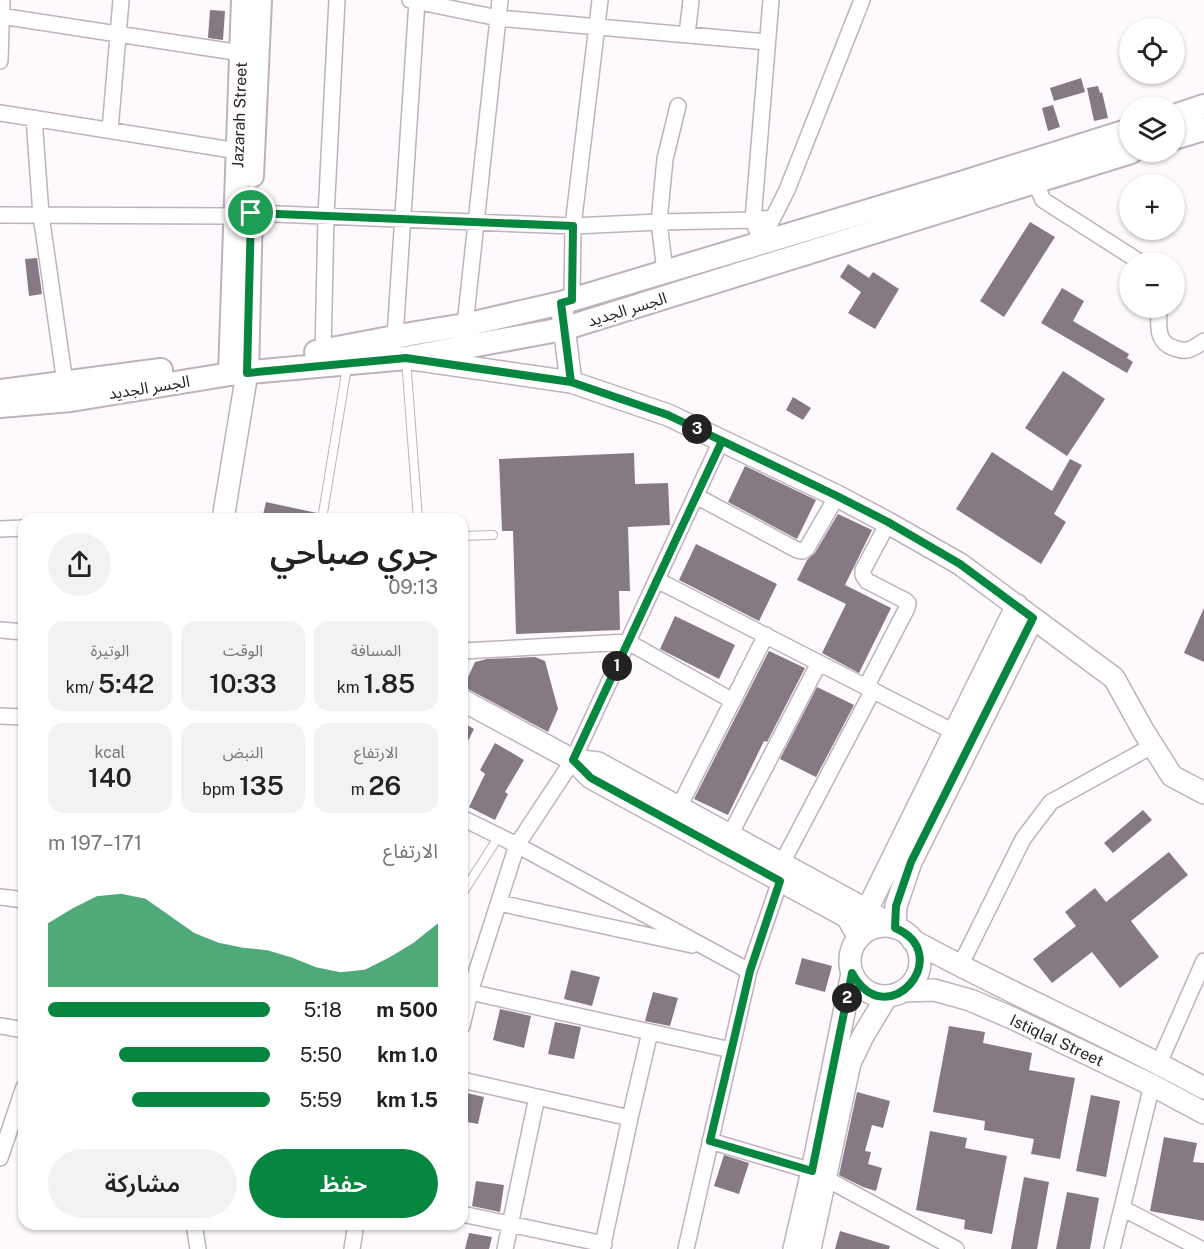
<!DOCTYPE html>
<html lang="ar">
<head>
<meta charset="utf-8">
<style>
	body { margin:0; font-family:"Public Sans","Noto Sans Arabic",sans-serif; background:#f2f2f2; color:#222; direction:rtl; height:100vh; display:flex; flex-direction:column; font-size:22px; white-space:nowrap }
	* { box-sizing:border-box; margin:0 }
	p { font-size:20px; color:#767676 }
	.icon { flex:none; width:33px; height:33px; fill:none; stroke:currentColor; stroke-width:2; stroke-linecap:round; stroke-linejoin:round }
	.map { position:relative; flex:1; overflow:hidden; direction:ltr }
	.details { position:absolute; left:18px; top:513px; width:450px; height:717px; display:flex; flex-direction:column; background:#fff; border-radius:18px; box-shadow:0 2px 4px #0004; direction:rtl }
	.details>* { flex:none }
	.controls { position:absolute; left:1119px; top:18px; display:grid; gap:12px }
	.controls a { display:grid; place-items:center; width:66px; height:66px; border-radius:50%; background:#fff; box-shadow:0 2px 4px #0004; font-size:30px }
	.pin { position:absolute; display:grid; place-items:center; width:51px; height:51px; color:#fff; margin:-26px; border:3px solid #fff; border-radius:50%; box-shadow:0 2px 6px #0007 }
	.km { position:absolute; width:30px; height:30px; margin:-15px; border-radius:50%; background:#222; color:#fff; font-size:16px; line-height:30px; text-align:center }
	.round { display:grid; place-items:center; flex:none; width:63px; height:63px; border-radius:32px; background:#f2f2f2 }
	.summary { display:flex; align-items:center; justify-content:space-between; height:102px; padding:0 30px }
	h1 { font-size:33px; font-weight:600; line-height:45px }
	.metrics { display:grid; grid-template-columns:repeat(3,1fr); gap:9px; height:102px; padding:6px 30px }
	.metrics div { display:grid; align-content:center; border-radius:15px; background:#f2f2f2; text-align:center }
	.metrics b { font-size:26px; font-weight:600 }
	.metrics small { font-size:16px; font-weight:400 }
	.metrics p { font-size:16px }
	.chart { height:168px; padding:12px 30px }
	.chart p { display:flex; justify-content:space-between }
	.chart svg { width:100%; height:108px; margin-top:6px; fill:#078640; opacity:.7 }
	.button { display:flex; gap:12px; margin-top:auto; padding:12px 30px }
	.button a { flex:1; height:69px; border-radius:36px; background:#078640; color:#fff; font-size:24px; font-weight:600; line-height:69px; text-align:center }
	.button a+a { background:#f2f2f2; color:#222 }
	ul { padding:0 30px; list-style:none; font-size:20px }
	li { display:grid; grid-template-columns:96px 72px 1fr; align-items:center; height:45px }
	li i { height:15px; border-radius:8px; background:#078640 }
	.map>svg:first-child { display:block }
	.building { fill:#857983 }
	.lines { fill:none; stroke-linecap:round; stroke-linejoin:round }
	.lane-casing { stroke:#bfb2bc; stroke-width:10 }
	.street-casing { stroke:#bfb2bc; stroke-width:18 }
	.secondary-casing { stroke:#bfb2bc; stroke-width:24 }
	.primary-casing { stroke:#bfb2bc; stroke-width:26 }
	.lane { stroke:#fff; stroke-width:8 }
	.street { stroke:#fff; stroke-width:15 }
	.secondary { stroke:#fff; stroke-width:21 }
	.primary { stroke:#fff; stroke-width:22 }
	.route-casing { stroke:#fff; stroke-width:12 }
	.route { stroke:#078640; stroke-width:8 }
	.labels { text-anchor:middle; stroke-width:5; stroke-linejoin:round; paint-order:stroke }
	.street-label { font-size:16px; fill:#282327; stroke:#fff }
</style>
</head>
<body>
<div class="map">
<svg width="1204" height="1249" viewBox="0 0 1204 1249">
	<rect width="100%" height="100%" fill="#fef9fd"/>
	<!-- building -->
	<path class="building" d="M210,10l15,1 -2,29 -15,-2z
		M1081,78l4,14 -31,9 -4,-13z
		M1098,86l2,7 2,-1 6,26 -14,3 -7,-33z
		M1053,105l7,22 -12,4 -6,-23z
		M1030,222l25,15 -51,80 -24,-16z
		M37,258l5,36 -13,2 -4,-37z
		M848,264l21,14 4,-6 26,17 -24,40 -27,-16 13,-21 -21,-15z
		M1062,288l22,13 -11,20 56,33 -2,4 6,4 -6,11 -86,-50z
		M1063,371l42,28 -38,57 -42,-28z
		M793,397l18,11 -8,12 -17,-10z
		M992,452l60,39 18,-32 12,6 -28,49 12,8 -25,42 -85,-55z
		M634,453l1,31 33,-1 2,42 -42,2 2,64h-11l1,39 -104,4 -3,-103h-11l-3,-72z
		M745,466l71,34 -19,39 -69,-37z
		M266,502l51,11 -1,6h-54z
		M838,514l34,16 -27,55 46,23 -32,65 -37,-20 24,-49 -49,-24 10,-20 8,-7z
		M696,544l81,40 -18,37 -80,-41z
		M1204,608v54l-20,-9z
		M675,616l60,29 -16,34 -59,-30z
		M769,651l36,17 -38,74 -3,-1 -36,74 -34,-16z
		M535,657l10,4 13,48 -10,23 -80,-43 -5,-1 12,-26 12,-3z
		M817,687l37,18 -38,72 -36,-18z
		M462,722l12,7 -12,24z
		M495,743l29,17 -19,32 3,2 -13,26 -26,-13 16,-33 -5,-4z
		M1143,810l9,10 -39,33 -9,-10z
		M1169,852l19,23 -57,46 28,36 -39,31 -28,-36 -40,31 -19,-24 43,-33 -11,-14 30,-24 11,14z
		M802,958l30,8 -7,26 -30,-8z
		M571,970l29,7 -8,29 -28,-7z
		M653,992l25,6 -8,28 -25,-5z
		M500,1009l31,7 -7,32 -31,-8z
		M555,1022l26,5 -7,32 -26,-5z
		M949,1026l36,6 -2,11 49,10 -3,17 46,8 -15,81 -29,-5 3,-15 -50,-9 1,-9 -52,-9z
		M462,1092l22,5 -6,27 -16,-3z
		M857,1092l33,9 -7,27 -11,-3 -7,26 6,1 -3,12 14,4 -6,23 -13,-4 -24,-12z
		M1091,1095l29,6 -14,76 -30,-6z
		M930,1131l37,7 -2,10 42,8 -15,78 -28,-5 1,-9 -49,-10z
		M1164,1137l33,6 -4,19 11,1v58l-54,-10z
		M724,1155l25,8 -10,31 -25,-8z
		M1024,1177l25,5 -12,67h-26z
		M476,1181l28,4 -4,27 -28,-6z
		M1067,1192l32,6 -9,51h-34z
		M840,1231l50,15 -1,3h-54z
		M469,1233l23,4 -3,12h-24z"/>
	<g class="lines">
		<defs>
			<path id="lane" d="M406,359l12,160
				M322,519l25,-152
				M462,536l31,-1
				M462,894l37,-58"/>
			<path id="street" d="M410,0l88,18 269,24
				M0,16l241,37
				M687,35l4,-35
				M0,61l2,-61
				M0,113l238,38
				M34,118l7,97 24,168
				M110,130l11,-130
				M1035,182l8,18 97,62
				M251,213l322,13 86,-4 94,-2 20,-2
				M0,215l235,1
				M769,226l18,-36 75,-190
				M761,242l-8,-22 18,-220
				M665,272l-6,-50 6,-63 13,-53
				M572,299l1,-73 27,-226
				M1159,308c0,16 -4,34 15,40 14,5 18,1 30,-7
				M465,325l35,-325
				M395,337l22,-336
				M323,352l3,-136 11,-216
				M696,496l101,54 6,1 4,-3 30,-52
				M0,529l24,-1
				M657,580l297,152
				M0,630l24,2
				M462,651l166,-9 105,59
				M866,687l41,-79 1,-5 -2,-2 -39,-20 -4,-6v-5l25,-47
				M0,716l24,1
				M679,807l87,-172
				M462,818l55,27 232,126
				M730,835l89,-172
				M782,863l91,-173
				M0,897l24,3
				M499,903l193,42
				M960,966l63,-127 28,-37 101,-56
				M462,988l8,4 261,58
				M0,1026l24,4
				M462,1026l8,-34 47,-147 56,-85 148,-319
				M1159,1063l45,-102
				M462,1080l168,38 -28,131
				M630,1118l20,-86
				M710,1141l102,30
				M0,1158l24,-71
				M825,1178l131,71
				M1122,1208l79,41
				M462,1214l142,30
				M194,1224l4,25
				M352,1249l4,-25
				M505,1249l32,-152
				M686,1249l63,-278 31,-90
				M1112,1249l40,-164"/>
			<path id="secondary" d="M561,303l10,79
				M412,359l159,23 97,33 169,81 51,27 72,41 154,114 30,54 28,44 32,17
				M223,519l24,-146
				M462,700l111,60 18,18 256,139 12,21
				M573,760l25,3 269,147 28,18
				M850 961a35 35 0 1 1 70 0a35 35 0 1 1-70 0Z
				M895,928l1,-22 15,-44 122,-244
				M859,938l8,-28 150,-305
				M912,940c96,53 196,95 292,148
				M903,991l31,-1 36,10 42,18 140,67 52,28
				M794,1249l18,-78 40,-198
				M810,1249l40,-186 13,-27 24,-40"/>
			<path id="primary" d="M1174,116l30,-10
				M1174,138l30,-9
				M252,176l8,-176
				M316,352l100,-19 49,-8 96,-22 400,-120 169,-53
				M247,373l4,-164
				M230,374l13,-374
				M0,391l161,-21
				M0,406l71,-6 159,-26 176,-16 157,-29 568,-177"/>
		</defs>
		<!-- lane casing -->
		<use href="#lane" class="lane-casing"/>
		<!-- street casing -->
		<use href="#street" class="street-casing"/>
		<!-- secondary casing -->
		<use href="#secondary" class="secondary-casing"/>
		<!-- primary casing -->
		<use href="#primary" class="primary-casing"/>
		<!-- lane -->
		<use href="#lane" class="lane"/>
		<!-- street -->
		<use href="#street" class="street"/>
		<!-- secondary -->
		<use href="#secondary" class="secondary"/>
		<!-- primary -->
		<use href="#primary" class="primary"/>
	</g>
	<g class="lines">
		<defs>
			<path id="route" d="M251,213l-4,160 159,-15 165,24 97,33 54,26 -149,319 18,18 189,103 -30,90 -40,170 102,30 40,-198c35,64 105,-19 43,-45l1,-22 15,-44 122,-244 -73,-54 -72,-42 -51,-26 -169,-81 -97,-33 -10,-79 11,-3 1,-74 -322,-13"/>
		</defs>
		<!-- route casing -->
		<use href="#route" class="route-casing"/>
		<!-- route -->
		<use href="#route" class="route"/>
	</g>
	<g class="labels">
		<!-- street labels -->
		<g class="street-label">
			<text transform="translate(239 115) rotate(-88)" y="6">Jazarah Street</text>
			<text transform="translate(627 309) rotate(-17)" y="6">الجسر الجديد</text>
			<text transform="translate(149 387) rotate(-9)" y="6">الجسر الجديد</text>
			<text transform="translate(1057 1040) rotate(25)" y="6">Istiqlal Street</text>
		</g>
	</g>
</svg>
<div class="controls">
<a><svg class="icon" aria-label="locate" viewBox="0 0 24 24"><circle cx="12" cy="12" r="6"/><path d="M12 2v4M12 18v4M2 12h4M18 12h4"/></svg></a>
<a><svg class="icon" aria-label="layers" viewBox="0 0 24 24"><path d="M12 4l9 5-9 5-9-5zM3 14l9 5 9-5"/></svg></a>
<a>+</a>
<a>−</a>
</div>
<div class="pin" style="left:251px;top:213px;background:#1e9e55"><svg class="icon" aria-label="arrive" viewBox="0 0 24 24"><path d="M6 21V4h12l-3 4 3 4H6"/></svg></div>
<b class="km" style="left:617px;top:666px">1</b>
<b class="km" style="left:847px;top:998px">2</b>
<b class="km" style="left:697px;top:429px">3</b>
<section class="details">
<div class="summary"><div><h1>جري صباحي</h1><p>09:13</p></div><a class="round"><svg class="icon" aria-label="share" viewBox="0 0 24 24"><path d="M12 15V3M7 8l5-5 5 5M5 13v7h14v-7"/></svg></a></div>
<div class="metrics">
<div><p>المسافة</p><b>1.85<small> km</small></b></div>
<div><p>الوقت</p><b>10:33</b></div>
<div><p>الوتيرة</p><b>5:42<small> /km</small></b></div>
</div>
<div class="metrics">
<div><p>الارتفاع</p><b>26<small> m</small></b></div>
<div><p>النبض</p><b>135<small> bpm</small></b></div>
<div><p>kcal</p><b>140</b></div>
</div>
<div class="chart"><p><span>الارتفاع</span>171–197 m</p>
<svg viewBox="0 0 160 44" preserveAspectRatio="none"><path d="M0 44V18L10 12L20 7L30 6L40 8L50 15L60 22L70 26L80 28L90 29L100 32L110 36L120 38L130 37L140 32L150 26L160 18V44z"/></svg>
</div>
<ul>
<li><b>500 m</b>5:18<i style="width:100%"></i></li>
<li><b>1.0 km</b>5:50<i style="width:68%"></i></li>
<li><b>1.5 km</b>5:59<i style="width:62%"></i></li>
</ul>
<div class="button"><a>حفظ</a><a>مشاركة</a></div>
</section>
</div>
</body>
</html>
